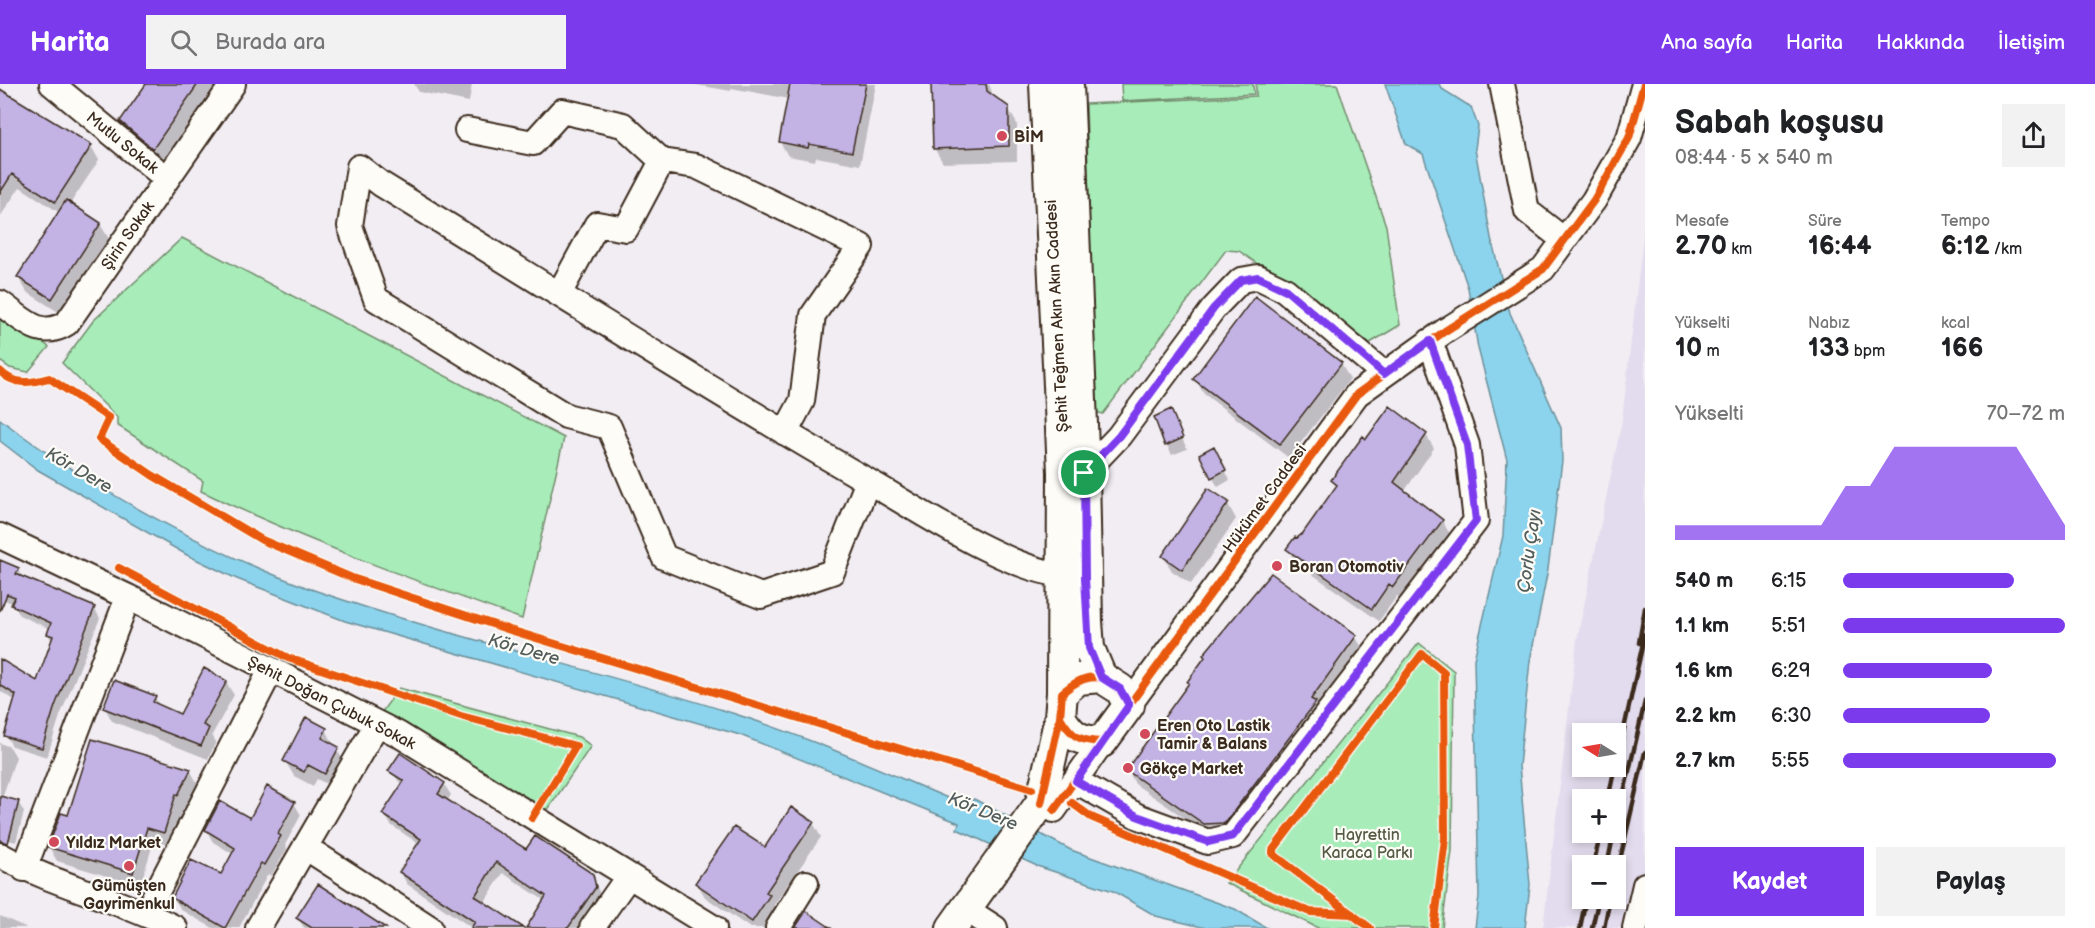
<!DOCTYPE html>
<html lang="tr">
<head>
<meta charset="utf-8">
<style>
	body { margin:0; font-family:"Balsamiq Sans",sans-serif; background:#f2f2f2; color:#202124; height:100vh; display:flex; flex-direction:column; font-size:22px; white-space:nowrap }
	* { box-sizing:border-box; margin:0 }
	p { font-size:20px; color:#757577 }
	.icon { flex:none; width:33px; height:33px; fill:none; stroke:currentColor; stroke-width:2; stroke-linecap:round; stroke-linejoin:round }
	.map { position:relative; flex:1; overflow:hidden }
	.sheet { display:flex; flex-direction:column; background:#fff; width:450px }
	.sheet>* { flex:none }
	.needle { width:39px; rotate:281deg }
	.controls { position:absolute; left:1572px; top:639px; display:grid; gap:12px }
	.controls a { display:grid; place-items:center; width:54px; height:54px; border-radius:0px; background:#fff; box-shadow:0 3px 9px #0003; font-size:30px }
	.pin { position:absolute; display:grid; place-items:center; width:51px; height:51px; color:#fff; margin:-26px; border:3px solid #fff; border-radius:50%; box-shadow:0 2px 6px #0007 }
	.round { display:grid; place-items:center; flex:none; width:63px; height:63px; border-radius:0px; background:#f2f2f2 }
	.summary { display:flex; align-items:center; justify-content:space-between; height:102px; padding:0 30px }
	h1 { font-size:33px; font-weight:700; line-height:45px }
	.stats { display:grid; grid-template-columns:repeat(3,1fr); gap:9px; height:102px; padding:6px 30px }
	.stats div { display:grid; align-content:center }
	.stats b { font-size:26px; font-weight:700 }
	.stats small { font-size:16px; font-weight:400 }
	.stats p { font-size:16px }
	.chart { height:168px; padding:12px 30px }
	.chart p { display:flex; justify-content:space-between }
	.chart svg { width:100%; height:108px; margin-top:6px; fill:#7c3aed; opacity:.7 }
	.primary-button { display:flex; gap:12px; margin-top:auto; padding:12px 30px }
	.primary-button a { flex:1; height:69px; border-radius:0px; background:#7c3aed; color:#fff; font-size:24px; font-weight:700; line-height:69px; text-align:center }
	.primary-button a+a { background:#f2f2f2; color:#202124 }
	ul { padding:0 30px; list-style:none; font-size:20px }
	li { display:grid; grid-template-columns:96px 72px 1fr; align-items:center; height:45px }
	li i { height:15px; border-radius:8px; background:#7c3aed }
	header { display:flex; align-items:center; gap:36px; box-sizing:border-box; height:84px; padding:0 30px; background:#7c3aed; color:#fff }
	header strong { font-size:28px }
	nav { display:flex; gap:33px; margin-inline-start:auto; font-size:21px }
	.search { width:420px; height:54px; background:#f2f2f2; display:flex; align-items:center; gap:15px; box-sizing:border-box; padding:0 21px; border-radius:0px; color:#757577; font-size:22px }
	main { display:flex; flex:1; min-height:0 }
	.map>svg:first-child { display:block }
	.built { fill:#e3dcee; fill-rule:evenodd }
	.green { fill:#a8edb9; stroke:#728c6c; stroke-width:1.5 }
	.water { fill:#8cd4ed; stroke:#6c909a; stroke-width:1.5 }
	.shadow { fill:#0003 }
	.building { fill:#c2b3e4; stroke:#3b2a1e; stroke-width:1.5 }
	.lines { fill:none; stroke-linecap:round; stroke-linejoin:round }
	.minor-casing { stroke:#3b2a1e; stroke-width:28 }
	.major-casing { stroke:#3b2a1e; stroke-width:34 }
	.minor { stroke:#fdfcf7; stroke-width:24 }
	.major { stroke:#fdfcf7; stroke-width:30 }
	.rail { stroke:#3b2a1e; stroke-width:4.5 }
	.cycleway-casing { stroke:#fdfcf7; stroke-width:11 }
	.cycleway { stroke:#e8590c; stroke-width:8 }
	.route-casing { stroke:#fff; stroke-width:12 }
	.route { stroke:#7c3aed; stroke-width:8 }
	.poi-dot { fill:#d1495b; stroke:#fdfcf7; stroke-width:2 }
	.labels { text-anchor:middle; stroke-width:4.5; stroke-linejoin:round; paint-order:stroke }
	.poi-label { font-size:16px; font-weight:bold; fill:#3b2a1e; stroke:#fdfcf7; text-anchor:start }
	.street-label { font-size:16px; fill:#3b2a1e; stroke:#fdfcf7 }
	.park-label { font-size:16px; fill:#565b45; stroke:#fdfcf7 }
	.water-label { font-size:18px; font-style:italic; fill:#535d5c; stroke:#fdfcf7 }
</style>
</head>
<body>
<header>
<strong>Harita</strong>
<div class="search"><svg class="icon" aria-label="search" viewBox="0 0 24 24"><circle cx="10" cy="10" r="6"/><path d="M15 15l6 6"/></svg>Burada ara</div>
<nav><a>Ana sayfa</a><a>Harita</a><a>Hakkında</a><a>İletişim</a></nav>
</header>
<main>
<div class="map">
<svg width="1645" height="844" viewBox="0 0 1645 844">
	<rect width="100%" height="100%" fill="#f1edf3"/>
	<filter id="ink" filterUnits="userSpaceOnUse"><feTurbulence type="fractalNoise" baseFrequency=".0167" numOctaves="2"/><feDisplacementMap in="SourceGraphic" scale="12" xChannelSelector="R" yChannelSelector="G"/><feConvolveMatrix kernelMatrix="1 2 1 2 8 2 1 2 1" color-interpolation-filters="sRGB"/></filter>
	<g filter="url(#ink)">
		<!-- built -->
		<path class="built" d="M1645,134v710h-102l34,-288 45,-220zM1582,650h34v32h-34zM1582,716h34v32h-34zM1582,782h34v32h-34z"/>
		<!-- green -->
		<path class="green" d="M1121,0h132l1,10 -132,7z
			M1256,0h81l49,142 14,99 -30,18 -131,-92 -13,-1 -123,164 -8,-2 -9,-308 170,-8z
			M182,154l382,200 -42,181c-109,-39 -216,-78 -321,-128l2,-10 -86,-56v-8l-55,-54 31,-42z
			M0,228l49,35 -21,25 -18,-4 -10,-7z
			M1419,559l35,28 -2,180 -10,77h-124l-92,-45z
			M399,604l180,49 12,9 -44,65 -166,-98z"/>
		<!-- water -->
		<path class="water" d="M1385,0h54l3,5 29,18 7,19 -3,23 16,89 19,75 51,115 1,33 -14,108 -18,92 -11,105 11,119 -5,43h-50l4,-32 -5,-237 29,-123 4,-76 -29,-112 -10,-60 -45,-134 -17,-10z
			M0,335c88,67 204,131 308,169 139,49 284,80 424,125 80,25 157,61 235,93l7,-7 97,51 164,59 32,19h-61l-50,-12 -43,-25 -76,-25 -80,-37 2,-6 -219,-88 -395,-114 -108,-42 -50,-24 -149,-85 -38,-29z"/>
		<!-- shadow -->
		<path class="shadow" d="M143,0h75l-56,80 -31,-27 -9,-15 24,-36z
			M414,0h58l-3,18 -50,-10z
			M691,0h185l-16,81 -44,-8 -1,4 -27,-5 -8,-14 9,-43 -58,-11v3z
			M933,0h56l5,14 14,10 9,16v37l-74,2 -9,-15z
			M0,6l91,56 8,14 -29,44 30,20 9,15 -49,74 -33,-21 -9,-15 42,-64 -40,-26 -20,30z
			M1341,280l9,15 -61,79 -85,-64 -9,-15z
			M1170,327l17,38 -15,6 -5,-10z
			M1426,351l8,13 -30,44 38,29 8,13 -49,65 -4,-3 -18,25 -84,-59 -7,-13 16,-15 33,-46 -4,-8 33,-39z
			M1219,374l11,22 -12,7 -6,-10z
			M1228,420l8,15 -45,65 -19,-13 -9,-15z
			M0,478l18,8 5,8 71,30 6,10 -40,98 -13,41 -35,-11 -6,-10 10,-35 -16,-10v-30l37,22 15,-42 -4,-7 2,-5 -31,-14 -5,-11 -14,-6z
			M1355,552l8,13 -131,187 -20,1 -77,-53 -7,-14 62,-86z
			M226,598l8,13 -22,40 4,7 -8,17 -96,-38 -7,-13 50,-11 5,10 20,9z
			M326,645l8,17 12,18 -12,24 -17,-9 -4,7 -19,-10 -9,-15z
			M0,659l10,4 6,10 -14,41 16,4 6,10 -8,30 -16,-4z
			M190,686l8,14 -12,24 -2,-1 -12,39 -18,-5 -14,45 -83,-25 -8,-14 20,-30z
			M390,687l54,13 7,11 -4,6 79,50 66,24 10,24 -23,29h-52l18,-27 -42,-28 -19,30 37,25h-49l-65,-44 -6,-11 18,-29 -28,-19 -7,-11 19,-28z
			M294,719l7,12 -16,30 2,4 -16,27 -3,-2 -29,54h-26l-32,-18 -7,-12 47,-22 12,-22 -20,-12 -7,-12 44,-10z
			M813,739l8,14 -47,68 3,5 -12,18h-15l-45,-31 -8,-14z
			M0,832l25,11 1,1h-26z
			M298,834l85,10h-79z"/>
		<!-- building -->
		<path class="building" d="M146,0h52l-45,65 -33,-28z
			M790,0h76l-14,68 -43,-8 -1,4 -29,-6z
			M931,0h55l1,7 22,16v39l-76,3z
			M0,5l92,56 -37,57 -43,-28 -12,19z
			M66,116l35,23 -49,76 -35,-22z
			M1255,212l87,67 -62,81 -87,-65z
			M1390,322l37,28 -33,48 49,38 -50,67 -4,-3 -17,25 -86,-60 9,-12 2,1 6,-5 34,-48 -6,-5 32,-44 3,3z
			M1171,325l12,29 -18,8 -11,-29z
			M1214,362l12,24 -15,8 -12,-24z
			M1208,404l21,14 -47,68 -20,-14z
			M0,476l19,8 -3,6 79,33 -40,99 -13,42 -38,-12 12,-41 -16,-10v-26l37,22 16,-45 -6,-2 4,-11 -40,-18 4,-8 -8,-3 -7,17z
			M1271,489l86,62 -46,64 5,3 -91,121 -21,1 -78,-54 63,-87 -2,-1 18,-25 -2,-2z
			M204,584l23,13 -24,44 6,3 -8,18 -98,-38 11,-28 42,16 -3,6 27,12z
			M306,633l21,11 -5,10 17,9 -14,27 -17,-9 -4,7 -21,-11z
			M92,655l99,30 -13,26 -2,-1 -12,39 -17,-5 -14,45 -85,-26 13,-34 7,2z
			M400,669l45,30 -7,11 88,55 9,-13 58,38 3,13 -28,41h-42l20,-32 -50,-34 -21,34 49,32h-53l4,-6 -76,-50 22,-33 -39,-25 22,-33 -16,-10z
			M267,702l28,16 -17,32 3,2 -17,29 -3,-2 -36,65 -53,-30 19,-38 30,14 14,-26 -30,-18 15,-29 30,17z
			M0,712l19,5 -11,42 -8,-2z
			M791,723l23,15 -48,70 4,3 -18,27 -57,-39 39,-56 31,20z
			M318,800l68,44h-74l-16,-10z
			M806,827l25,17h-36z"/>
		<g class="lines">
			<defs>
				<path id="minor" d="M52,0l114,94
					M1502,0l25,127 37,29
					M467,46l66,13 29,-32 61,14 39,36 34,5 165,80 -48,69 -11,86 -17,32
					M559,210l38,-70 29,5 36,-68
					M0,219c22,15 40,38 67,20l166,-239
					M1084,389l35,-37 95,-128 27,-28 17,-3 27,13 99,84
					M868,397l-36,91 -71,24 -97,-39 -55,-130 -43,-11 -190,-117 -26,-73 9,-59 22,17c166,102 330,207 499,304 44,26 135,85 183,86
					M0,452l128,61 270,137 316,194
					M1129,621l228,-311 88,-63 98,-62 51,-69 35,-62 15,-54
					M1076,697l61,35 71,26 25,-6 243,-315 -9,-76 -37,-104
					M1054,726l48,-68
					M305,763l125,81
					M0,771c56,31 119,44 175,73
					M24,785l104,-272
					M146,829l125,-243
					M978,833l17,11
					M258,844l119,-204
					M592,844l36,-51
					M778,844l28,-45
					M1635,844l10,-43"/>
				<path id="major" d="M1045,0l18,388 -1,221
					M1068,0l16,389 3,148 2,27 12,29
					M1101,593l19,12 9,16 -27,37c-23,-1 -30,-5 -42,-25l2,-24 16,-14z
					M952,844l89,-125 19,-86"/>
			</defs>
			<!-- minor casing -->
			<use href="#minor" class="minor-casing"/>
			<!-- major casing -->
			<use href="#major" class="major-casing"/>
			<!-- minor -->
			<use href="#minor" class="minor"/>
			<!-- major -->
			<use href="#major" class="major"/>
			<!-- rail -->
			<path class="rail" d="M1639,559l6,-35
				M1616,681l29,-131
				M1608,716l7,-34
				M1616,744l29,-127
				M1593,782l8,-34
				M1607,782l7,-34
				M1616,793l29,-125
				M1580,844l6,-30
				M1592,844l7,-30
				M1604,844l6,-30"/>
			<defs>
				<path id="cycleway" d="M0,287c14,15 31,12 49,7l60,40 -10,21 53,36 110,65 90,38 158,52 522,159
					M119,484l169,90 173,58 115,30 -44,72
					M1129,621c-18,-32 -39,-37 -67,-12l-2,24c12,20 19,24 42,25l52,-71 203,-277 88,-63 98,-62 51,-69 35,-62 15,-54
					M1041,719l19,-86
					M1072,719l19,14 219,95 42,2
					M1054,726l48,-68
					M1370,844l-97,-74v-4l149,-196 22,18 1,167 -11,89"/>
			</defs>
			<!-- cycleway casing -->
			<use href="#cycleway" class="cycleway-casing"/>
			<!-- cycleway -->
			<use href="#cycleway" class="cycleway"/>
		</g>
	</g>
	<g class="lines" filter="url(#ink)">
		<defs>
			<path id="route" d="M1258,193l28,13 98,84 46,-33 37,104 9,76 -243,315 -25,6 -71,-26 -61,-35 53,-76 -9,-16 -19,-12 -12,-29 -4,-70 -1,-105 35,-37 95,-128 27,-28z"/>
		</defs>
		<!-- route casing -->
		<use href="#route" class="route-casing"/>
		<!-- route -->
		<use href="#route" class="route"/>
	</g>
	<!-- markers -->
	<g class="poi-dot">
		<circle cx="1002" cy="52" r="6"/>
		<circle cx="1277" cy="482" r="6"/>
		<circle cx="1145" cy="650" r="6"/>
		<circle cx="1128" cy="684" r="6"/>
		<circle cx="54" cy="758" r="6"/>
		<circle cx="129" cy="782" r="6"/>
	</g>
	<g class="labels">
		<!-- poi labels -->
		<g class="poi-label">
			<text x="1014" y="58">BİM</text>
			<text x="1289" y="488">Boran Otomotiv</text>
			<text x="1157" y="647">Eren Oto Lastik<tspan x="1157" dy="18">Tamir &amp; Balans</tspan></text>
			<text x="1140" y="690">Gökçe Market</text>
			<text x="66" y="764">Yıldız Market</text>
			<text x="129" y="807" text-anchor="middle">Gümüşten<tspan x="129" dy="18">Gayrimenkul</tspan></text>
		</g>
		<!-- street labels -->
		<g class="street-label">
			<text transform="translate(123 58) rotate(39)" y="6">Mutlu Sokak</text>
			<text transform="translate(127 151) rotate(-55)" y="6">Şirin Sokak</text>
			<text transform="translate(1056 232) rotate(-93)" y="6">Şehit Teğmen Akın Akın Caddesi</text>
			<text transform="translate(1264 414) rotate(-54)" y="6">Hükümet Caddesi</text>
			<text transform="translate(332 618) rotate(27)" y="6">Şehit Doğan Çubuk Sokak</text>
		</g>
		<!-- park labels -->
		<g class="park-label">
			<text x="1367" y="756">Hayrettin<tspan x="1367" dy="18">Karaca Parkı</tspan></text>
		</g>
		<!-- water labels -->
		<g class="water-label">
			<text transform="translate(79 386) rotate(30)" y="6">Kör Dere</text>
			<text transform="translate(1529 467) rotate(-82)" y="6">Çorlu Çayı</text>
			<text transform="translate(524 565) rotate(16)" y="6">Kör Dere</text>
			<text transform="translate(983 727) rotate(22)" y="6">Kör Dere</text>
		</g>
	</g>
</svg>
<div class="controls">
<a><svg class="needle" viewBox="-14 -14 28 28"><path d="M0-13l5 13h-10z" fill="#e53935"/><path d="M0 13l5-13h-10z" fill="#757577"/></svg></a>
<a>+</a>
<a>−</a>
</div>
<div class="pin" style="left:1084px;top:389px;background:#1e9e55"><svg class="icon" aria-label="arrive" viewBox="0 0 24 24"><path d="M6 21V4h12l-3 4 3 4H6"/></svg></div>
</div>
<section class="sheet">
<div class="summary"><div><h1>Sabah koşusu</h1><p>08:44 · 5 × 540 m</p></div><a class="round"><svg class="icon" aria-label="share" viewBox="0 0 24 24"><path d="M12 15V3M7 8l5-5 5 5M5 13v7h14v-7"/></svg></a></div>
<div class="stats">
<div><p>Mesafe</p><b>2.70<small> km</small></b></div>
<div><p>Süre</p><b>16:44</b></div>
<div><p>Tempo</p><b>6:12<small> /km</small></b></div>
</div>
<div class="stats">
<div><p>Yükselti</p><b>10<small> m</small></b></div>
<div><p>Nabız</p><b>133<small> bpm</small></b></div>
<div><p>kcal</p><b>166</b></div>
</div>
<div class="chart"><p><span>Yükselti</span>70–72 m</p>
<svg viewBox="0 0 160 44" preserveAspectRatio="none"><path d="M0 44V38L10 38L20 38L30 38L40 38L50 38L60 38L70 22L80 22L90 6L100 6L110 6L120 6L130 6L140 6L150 22L160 38V44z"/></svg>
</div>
<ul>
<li><b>540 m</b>6:15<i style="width:77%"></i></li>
<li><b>1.1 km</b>5:51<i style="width:100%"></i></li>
<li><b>1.6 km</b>6:29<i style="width:67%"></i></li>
<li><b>2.2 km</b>6:30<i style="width:66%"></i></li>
<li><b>2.7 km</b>5:55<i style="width:96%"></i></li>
</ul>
<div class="primary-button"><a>Kaydet</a><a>Paylaş</a></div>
</section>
</main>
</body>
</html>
